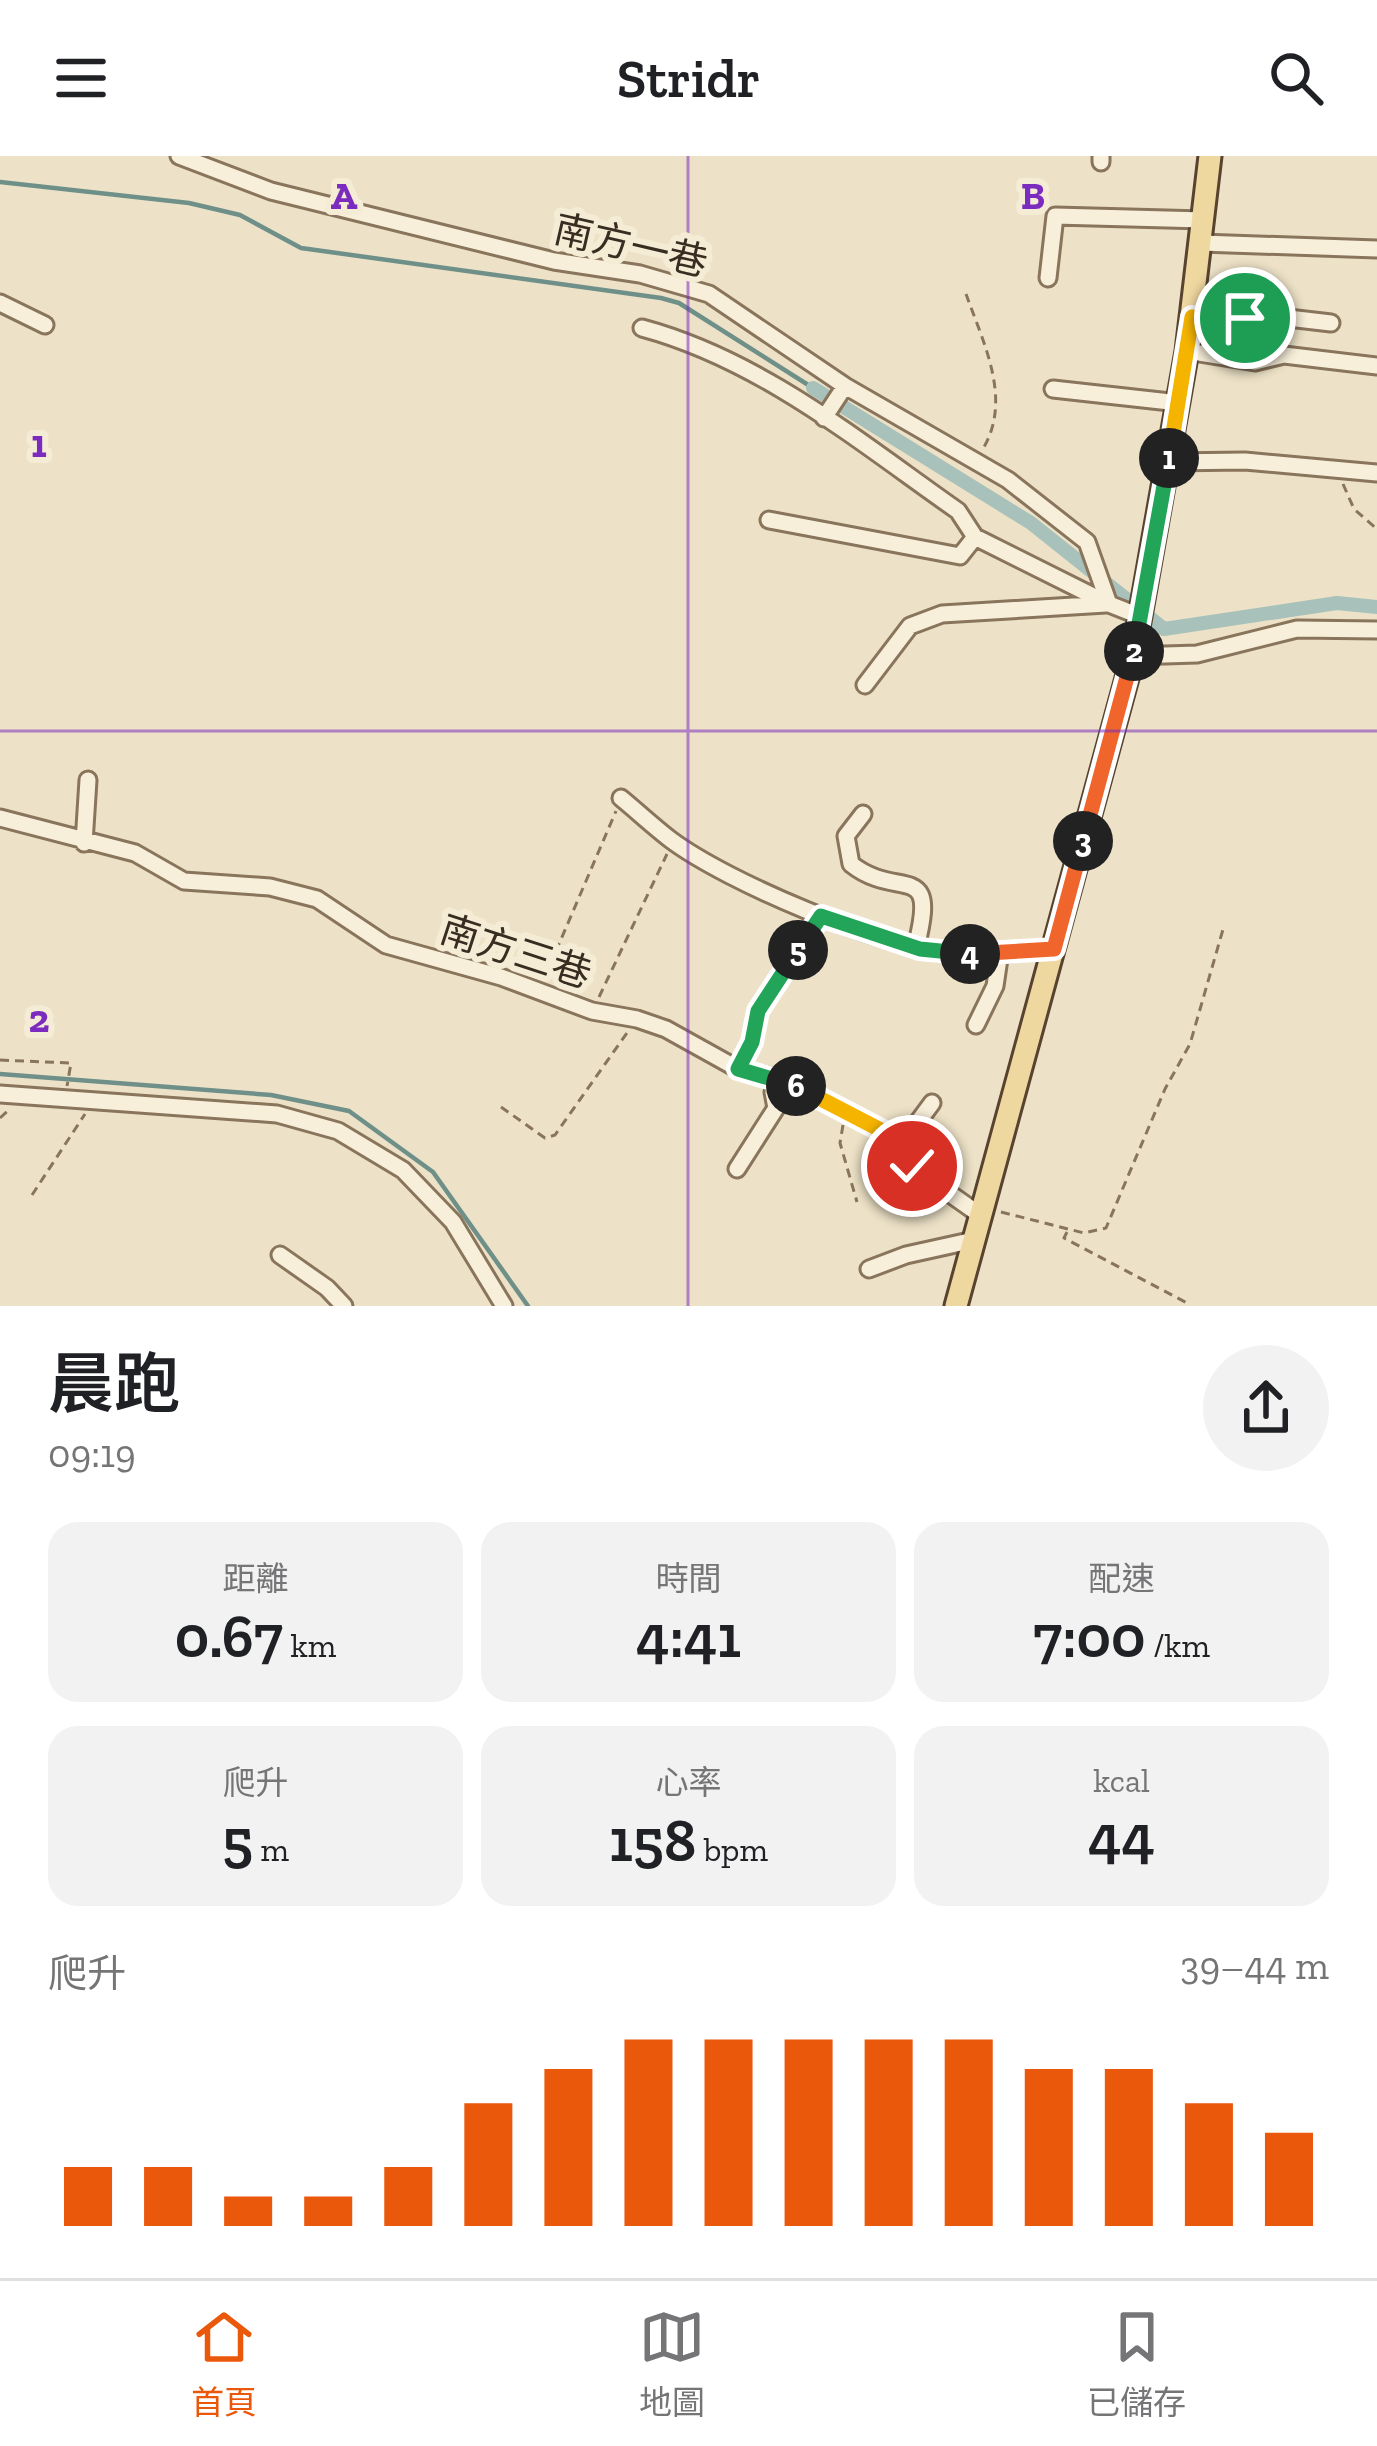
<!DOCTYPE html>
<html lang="zh-TW">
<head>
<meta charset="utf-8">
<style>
	body { margin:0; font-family:"Zilla Slab","Noto Sans TC",serif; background:#f2f2f2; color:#202124; height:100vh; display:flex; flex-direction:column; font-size:45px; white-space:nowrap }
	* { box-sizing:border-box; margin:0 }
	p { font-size:39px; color:#757577 }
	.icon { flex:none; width:66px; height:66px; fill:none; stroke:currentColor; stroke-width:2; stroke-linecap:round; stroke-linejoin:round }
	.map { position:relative; height:1150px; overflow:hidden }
	.drawer { display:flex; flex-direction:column; background:#fff; flex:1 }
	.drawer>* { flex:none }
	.pin { position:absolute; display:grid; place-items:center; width:102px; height:102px; color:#fff; margin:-51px; border:6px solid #fff; border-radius:50%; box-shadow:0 3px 12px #0007 }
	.km { position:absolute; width:60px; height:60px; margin:-30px; border-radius:50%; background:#222; color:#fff; font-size:33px; line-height:60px; text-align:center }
	.round { display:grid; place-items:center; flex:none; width:126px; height:126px; border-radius:63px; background:#f2f2f2 }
	.summary { display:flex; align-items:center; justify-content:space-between; height:204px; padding:0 48px }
	h1 { font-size:66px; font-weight:600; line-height:90px }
	.stats { display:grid; grid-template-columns:repeat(3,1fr); gap:18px; height:204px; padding:12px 48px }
	.stats div { display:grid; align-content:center; border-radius:30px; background:#f2f2f2; text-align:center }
	.stats b { font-size:60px; font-weight:600 }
	.stats small { font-size:33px; font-weight:400 }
	.stats p { font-size:33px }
	.chart { height:336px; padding:24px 48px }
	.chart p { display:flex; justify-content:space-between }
	.chart svg { width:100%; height:216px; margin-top:12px; stroke:#ea580c; stroke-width:6 }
	header { display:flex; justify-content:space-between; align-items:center; height:156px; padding:0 48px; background:#fff; font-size:54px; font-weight:600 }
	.dock { display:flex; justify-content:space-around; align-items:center; height:168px; border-top:3px solid #e0e0e0; background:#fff; font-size:33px; color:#757577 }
	.dock a { display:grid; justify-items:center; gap:6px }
	.dock .on { color:#ea580c }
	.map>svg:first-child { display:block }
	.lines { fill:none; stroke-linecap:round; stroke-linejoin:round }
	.stream { stroke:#6e9088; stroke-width:4.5 }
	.canal { stroke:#a8c1ba; stroke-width:14 }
	.minor-casing { stroke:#89745c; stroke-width:21 }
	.major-casing { stroke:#574330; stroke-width:27 }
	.path { stroke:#89745c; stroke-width:3; stroke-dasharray:9 6; stroke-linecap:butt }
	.minor { stroke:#f8efda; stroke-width:15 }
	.major { stroke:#efd7a0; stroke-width:21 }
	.split-1-casing { stroke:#fff; stroke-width:24 }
	.split-2-casing { stroke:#fff; stroke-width:24 }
	.split-3-casing { stroke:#fff; stroke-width:24 }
	.split-4-casing { stroke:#fff; stroke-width:24 }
	.split-5-casing { stroke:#fff; stroke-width:24 }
	.split-6-casing { stroke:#fff; stroke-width:24 }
	.split-7-casing { stroke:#fff; stroke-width:24 }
	.split-1 { stroke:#f5b400; stroke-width:15 }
	.split-2 { stroke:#22a559; stroke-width:15 }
	.split-3 { stroke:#f0652b; stroke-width:15 }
	.split-4 { stroke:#f0652b; stroke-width:15 }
	.split-5 { stroke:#22a559; stroke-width:15 }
	.split-6 { stroke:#22a559; stroke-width:15 }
	.split-7 { stroke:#f5b400; stroke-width:15 }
	.grid { fill:none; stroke:#7b2cbf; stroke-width:3; stroke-opacity:0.55 }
	.labels { text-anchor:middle; stroke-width:12; stroke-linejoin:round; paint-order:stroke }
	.street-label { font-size:39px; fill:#392c20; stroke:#f5ecd6 }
	.grid-label { font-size:39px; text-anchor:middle; font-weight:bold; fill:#7b2cbf; stroke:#f5ecd6; stroke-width:12; stroke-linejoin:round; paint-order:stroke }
</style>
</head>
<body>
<header><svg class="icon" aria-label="menu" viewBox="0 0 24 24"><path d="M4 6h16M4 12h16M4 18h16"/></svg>Stridr<svg class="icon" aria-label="search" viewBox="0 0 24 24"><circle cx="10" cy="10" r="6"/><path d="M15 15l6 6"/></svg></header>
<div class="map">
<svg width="1377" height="1150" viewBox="0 0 1377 1150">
	<rect width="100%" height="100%" fill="#ede2c7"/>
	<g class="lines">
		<!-- stream -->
		<path class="stream" d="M0,26l189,21 51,12 61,33 360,50 18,5 134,85
			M0,918l271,21 78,16 84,61 95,134"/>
		<!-- canal -->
		<path class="canal" d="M813,232l218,135 133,106 173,-26 40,4"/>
		<defs>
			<path id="minor" d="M179,0l92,35 283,70 86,13 69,20 136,92 163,94 79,62 22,62 33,13
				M1101,6v-6
				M1201,87l176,6
				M1048,122l7,-62 149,4
				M0,147l45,22
				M1192,161l33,6 29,-9 77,9
				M642,172c119,32 216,113 316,183l17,26 134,67
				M1187,195l68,11 29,-7 93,11
				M1053,233l126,14
				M824,262l21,-32
				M1169,306l76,-1 132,12
				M769,364l191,36 15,-19
				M1133,500l64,-2 100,-25 80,1
				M865,529l45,-59 32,-12 164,-10
				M621,642c17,14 33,29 50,42 58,43 210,107 282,114 33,3 68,-3 101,-5
				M863,658l-17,22 5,28c48,38 88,-7 65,83
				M0,662l135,35 49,28 86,6 47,12 69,46 115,32 91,34 45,8 29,10 72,40 42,10 118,60 14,28 68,48
				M84,687l4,-63
				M976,869l19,-39 5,-34
				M738,913l14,-27 6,-31 63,-95
				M0,938l277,20 61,17 65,39 50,52 51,84
				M901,989l31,-42
				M737,1013l39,-61 -3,-16 7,-13
				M280,1099l47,33 17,18
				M869,1113l37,-14 68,-15"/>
			<path id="major" d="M956,1150l177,-650 54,-305 23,-195"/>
		</defs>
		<!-- minor casing -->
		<use href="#minor" class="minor-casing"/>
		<!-- major casing -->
		<use href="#major" class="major-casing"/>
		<!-- path -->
		<path class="path" d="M966,138c17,48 46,104 18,153
			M1343,328l11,25 23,20
			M544,823l72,-168
			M599,841l68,-143
			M0,904l71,3 -4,23
			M501,951l44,31 10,-3 74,-105
			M0,962l11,-10
			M843,969l-3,18 17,59
			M32,1039l53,-81
			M1001,1056l83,21 22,-5 59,-139 25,-45 34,-118
			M1067,1076l-3,6 123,65"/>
		<!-- minor -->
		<use href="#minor" class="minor"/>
		<!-- major -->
		<use href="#major" class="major"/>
	</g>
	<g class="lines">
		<defs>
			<path id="split-1" d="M1169,302l23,-141 33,6 20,-5"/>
			<path id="split-2" d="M1134,495l35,-193"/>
			<path id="split-3" d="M1083,685l51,-190"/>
			<path id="split-4" d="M970,798l84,-5 29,-108"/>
			<path id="split-5" d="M798,794l23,-34 99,33 50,5"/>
			<path id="split-6" d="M796,930l-58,-17 14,-27 6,-31 40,-61"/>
			<path id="split-7" d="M796,930l102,53 14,27"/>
		</defs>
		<!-- split-1 casing -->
		<use href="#split-1" class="split-1-casing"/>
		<!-- split-2 casing -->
		<use href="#split-2" class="split-2-casing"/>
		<!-- split-3 casing -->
		<use href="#split-3" class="split-3-casing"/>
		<!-- split-4 casing -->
		<use href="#split-4" class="split-4-casing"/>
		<!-- split-5 casing -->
		<use href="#split-5" class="split-5-casing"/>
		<!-- split-6 casing -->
		<use href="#split-6" class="split-6-casing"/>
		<!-- split-7 casing -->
		<use href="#split-7" class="split-7-casing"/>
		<!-- split-1 -->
		<use href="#split-1" class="split-1"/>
		<!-- split-2 -->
		<use href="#split-2" class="split-2"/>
		<!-- split-3 -->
		<use href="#split-3" class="split-3"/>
		<!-- split-4 -->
		<use href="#split-4" class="split-4"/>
		<!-- split-5 -->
		<use href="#split-5" class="split-5"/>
		<!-- split-6 -->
		<use href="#split-6" class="split-6"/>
		<!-- split-7 -->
		<use href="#split-7" class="split-7"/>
	</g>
	<!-- grid -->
	<path class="grid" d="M688,0v1150M0,575h1377"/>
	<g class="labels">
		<!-- street labels -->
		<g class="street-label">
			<text transform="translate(631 89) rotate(13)" y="14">南方一巷</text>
			<text transform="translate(516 795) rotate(18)" y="14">南方三巷</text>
		</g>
	</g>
	<g class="grid-label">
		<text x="344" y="53">A</text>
		<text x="1033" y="53">B</text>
		<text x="39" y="301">1</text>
		<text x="39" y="876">2</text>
	</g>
</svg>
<div class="pin" style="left:1245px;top:162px;background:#1e9e55"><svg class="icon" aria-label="arrive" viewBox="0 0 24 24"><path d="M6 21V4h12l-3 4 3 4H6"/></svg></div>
<div class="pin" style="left:912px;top:1010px;background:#d93025"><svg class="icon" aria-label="check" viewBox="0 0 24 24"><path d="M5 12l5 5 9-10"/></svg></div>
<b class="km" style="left:1169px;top:302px">1</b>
<b class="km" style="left:1134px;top:495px">2</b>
<b class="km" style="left:1083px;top:685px">3</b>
<b class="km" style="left:970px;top:798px">4</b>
<b class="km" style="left:798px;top:794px">5</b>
<b class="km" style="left:796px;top:930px">6</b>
</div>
<section class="drawer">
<div class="summary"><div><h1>晨跑</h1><p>09:19</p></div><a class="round"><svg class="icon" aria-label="share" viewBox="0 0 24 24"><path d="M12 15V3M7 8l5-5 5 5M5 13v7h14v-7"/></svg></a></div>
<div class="stats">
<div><p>距離</p><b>0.67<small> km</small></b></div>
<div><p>時間</p><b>4:41</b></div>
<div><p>配速</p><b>7:00<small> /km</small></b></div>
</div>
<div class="stats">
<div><p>爬升</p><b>5<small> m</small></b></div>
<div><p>心率</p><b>158<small> bpm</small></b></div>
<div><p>kcal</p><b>44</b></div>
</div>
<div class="chart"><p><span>爬升</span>39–44 m</p>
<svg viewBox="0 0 160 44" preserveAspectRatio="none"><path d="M5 44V32M15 44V32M25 44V38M35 44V38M45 44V32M55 44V19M65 44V12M75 44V6M85 44V6M95 44V6M105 44V6M115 44V6M125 44V12M135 44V12M145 44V19M155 44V25"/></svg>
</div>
</section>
<nav class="dock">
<a class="on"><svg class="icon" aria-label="home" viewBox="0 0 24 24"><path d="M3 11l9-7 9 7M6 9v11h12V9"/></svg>首頁</a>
<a><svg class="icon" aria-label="map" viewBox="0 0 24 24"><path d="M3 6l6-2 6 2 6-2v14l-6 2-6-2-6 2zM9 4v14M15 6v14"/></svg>地圖</a>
<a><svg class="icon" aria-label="saved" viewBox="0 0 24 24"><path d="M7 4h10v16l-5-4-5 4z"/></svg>已儲存</a>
</nav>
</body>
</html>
